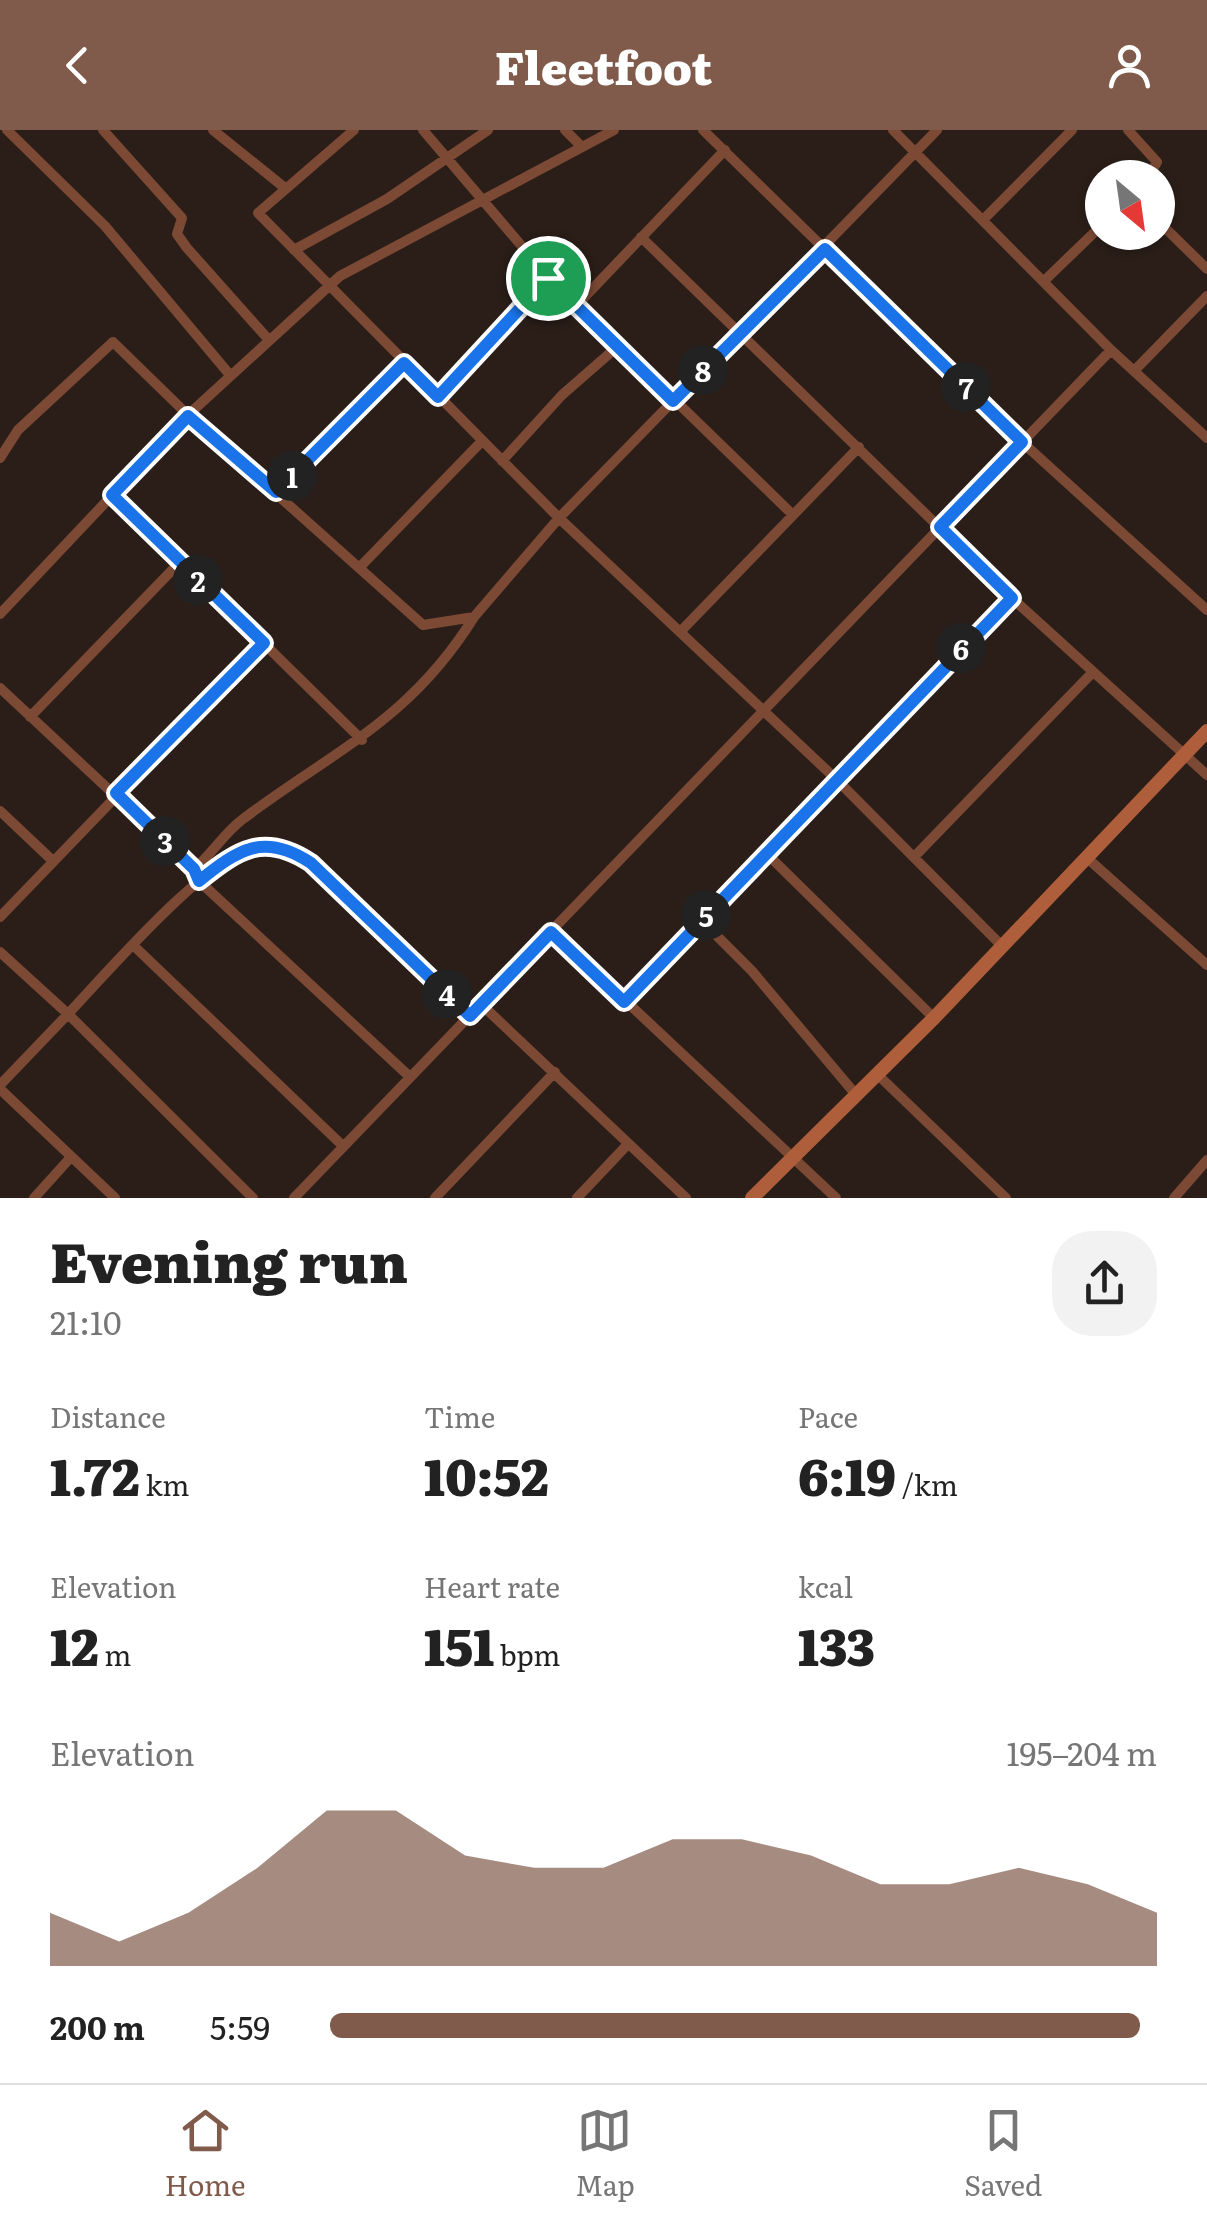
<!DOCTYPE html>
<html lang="en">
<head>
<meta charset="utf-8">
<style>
	body { margin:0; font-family:Literata,serif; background:#f2f2f2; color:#222; height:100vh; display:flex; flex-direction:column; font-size:38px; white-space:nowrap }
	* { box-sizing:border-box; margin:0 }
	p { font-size:32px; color:#767676 }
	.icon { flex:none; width:55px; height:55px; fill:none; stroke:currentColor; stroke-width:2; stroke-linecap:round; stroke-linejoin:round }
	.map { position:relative; height:1068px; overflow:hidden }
	.side { display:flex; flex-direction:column; background:#fff; flex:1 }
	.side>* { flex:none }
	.needle { width:65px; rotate:151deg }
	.buttons { position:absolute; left:1085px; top:30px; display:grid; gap:20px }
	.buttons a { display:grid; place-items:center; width:90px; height:90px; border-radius:50%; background:#fff; box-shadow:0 2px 8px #0004; font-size:50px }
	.pin { position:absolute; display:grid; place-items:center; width:85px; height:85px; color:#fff; margin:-42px; border:5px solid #fff; border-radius:50%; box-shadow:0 2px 10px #0007 }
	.km { position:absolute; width:50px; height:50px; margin:-25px; border-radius:50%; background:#222; color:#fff; font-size:28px; line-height:50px; text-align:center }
	.round { display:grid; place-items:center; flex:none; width:105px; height:105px; border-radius:40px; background:#f2f2f2 }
	.head { display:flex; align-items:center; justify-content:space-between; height:170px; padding:0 50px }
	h1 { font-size:55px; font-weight:800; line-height:75px }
	.stats { display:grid; grid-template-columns:repeat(3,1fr); gap:15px; height:170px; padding:10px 50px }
	.stats div { display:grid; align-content:center }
	.stats b { font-size:50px; font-weight:800 }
	.stats small { font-size:28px; font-weight:400 }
	.stats p { font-size:28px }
	.chart { height:280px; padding:20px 50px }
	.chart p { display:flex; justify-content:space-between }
	.chart svg { width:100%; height:180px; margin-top:10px; fill:#805b4b; opacity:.7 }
	ul { padding:0 50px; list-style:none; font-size:32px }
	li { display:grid; grid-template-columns:160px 120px 1fr; align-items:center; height:75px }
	li i { height:25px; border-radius:12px; background:#805b4b }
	header { display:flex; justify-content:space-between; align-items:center; height:130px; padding:0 50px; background:#805b4b; color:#fff; font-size:45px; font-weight:800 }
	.tabs { display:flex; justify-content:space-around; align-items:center; height:140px; border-top:2px solid #e0e0e0; background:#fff; font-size:28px; color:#767676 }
	.tabs a { display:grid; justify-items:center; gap:5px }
	.tabs .current { color:#805b4b }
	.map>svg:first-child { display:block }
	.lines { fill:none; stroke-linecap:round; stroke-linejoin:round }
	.street { stroke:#7b4934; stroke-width:10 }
	.secondary { stroke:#ae5e3a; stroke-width:14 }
	.route-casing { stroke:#fff; stroke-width:20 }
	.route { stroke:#1a73e8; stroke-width:12 }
</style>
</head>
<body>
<header><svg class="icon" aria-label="back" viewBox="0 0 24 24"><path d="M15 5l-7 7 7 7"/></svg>Fleetfoot<svg class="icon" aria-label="person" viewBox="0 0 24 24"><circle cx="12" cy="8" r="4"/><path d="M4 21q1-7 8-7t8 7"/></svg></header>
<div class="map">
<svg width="1207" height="1068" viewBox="0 0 1207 1068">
	<rect width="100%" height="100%" fill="#2b1e18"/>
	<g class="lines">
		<!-- street -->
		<path class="street" d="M7,0l98,96 125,149
			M103,0l79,88 -5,16 10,14 82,92
			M213,0l72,58
			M354,0l-96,83 301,305 277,261 165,166
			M423,0l126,148 242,235
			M565,0l16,16
			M703,0l319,312 185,168
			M893,0l218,220 96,88
			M1128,0l29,32 -9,16
			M983,90l89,-90
			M1158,91l49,48
			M641,107l371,361 195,177
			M294,120l93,-51 101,-69
			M1044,151l58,-56
			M576,176l149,-156
			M1134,241l73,-75
			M438,267l111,-119
			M0,328l18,-28 95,-88 75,73 152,-139 274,-146
			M502,331l60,-66 55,-48
			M277,362l127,-129
			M113,365l249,245
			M360,437l122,-126
			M0,484l188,-199 235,210 51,-8 85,-99 378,-388
			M681,501l178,-184
			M0,558l194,181 5,12 211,196
			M30,587l150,-155
			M0,681l53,50
			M765,722l169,166
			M914,727l178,-184
			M1086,727l121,108
			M194,739c18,-15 30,-36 49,-50 92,-69 167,-99 231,-202
			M0,787l264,-274
			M701,790l51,51 105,125
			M551,801l285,267
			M134,816l209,200
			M0,822l68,62c36,-38 146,-166 193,-169 21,-1 34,7 50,18l159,154
			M624,871l388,-403
			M482,875l204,193
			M878,945l128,123
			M0,955l68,-71 185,184
			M0,959l115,109
			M34,1068l37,-41
			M294,1068l817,-848
			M435,1068l120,-126
			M577,1068l51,-54
			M1174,1068l33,-38"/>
		<!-- secondary -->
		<path class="secondary" d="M752,1068l182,-180 273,-287"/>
	</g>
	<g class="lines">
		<defs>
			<path id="route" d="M825,119l197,193 -82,85 72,71 -388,404 -73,-70 -81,84 -159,-153c-47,-31 -72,-14 -112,18l-5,-12 -78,-76 148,-150 -152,-148 76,-79 88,76 128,-129 34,34 110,-119 125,123z"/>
		</defs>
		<!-- route casing -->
		<use href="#route" class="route-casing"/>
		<!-- route -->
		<use href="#route" class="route"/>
	</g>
</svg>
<div class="buttons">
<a><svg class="needle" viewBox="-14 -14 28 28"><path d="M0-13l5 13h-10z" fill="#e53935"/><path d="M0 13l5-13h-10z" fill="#767676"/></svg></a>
</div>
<div class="pin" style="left:548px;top:148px;background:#1e9e55"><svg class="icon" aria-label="arrive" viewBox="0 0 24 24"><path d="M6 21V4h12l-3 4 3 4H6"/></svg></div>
<b class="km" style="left:292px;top:346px">1</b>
<b class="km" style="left:198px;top:450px">2</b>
<b class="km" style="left:165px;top:711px">3</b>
<b class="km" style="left:447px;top:864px">4</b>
<b class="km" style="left:706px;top:785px">5</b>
<b class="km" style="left:961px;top:518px">6</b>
<b class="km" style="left:966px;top:257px">7</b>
<b class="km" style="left:703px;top:240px">8</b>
</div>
<section class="side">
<div class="head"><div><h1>Evening run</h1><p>21:10</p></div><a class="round"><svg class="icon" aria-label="share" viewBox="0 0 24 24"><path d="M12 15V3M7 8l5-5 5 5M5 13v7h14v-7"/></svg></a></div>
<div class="stats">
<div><p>Distance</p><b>1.72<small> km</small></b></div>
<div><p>Time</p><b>10:52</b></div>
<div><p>Pace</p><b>6:19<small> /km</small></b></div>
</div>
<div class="stats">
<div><p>Elevation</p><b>12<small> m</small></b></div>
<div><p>Heart rate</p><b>151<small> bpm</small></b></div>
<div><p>kcal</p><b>133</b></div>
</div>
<div class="chart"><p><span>Elevation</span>195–204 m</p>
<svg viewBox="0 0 160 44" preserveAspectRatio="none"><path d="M0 44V31L10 38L20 31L30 20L40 6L50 6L60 17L70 20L80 20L90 13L100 13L110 17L120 24L130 24L140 20L150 24L160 31V44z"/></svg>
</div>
<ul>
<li><b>200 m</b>5:59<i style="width:98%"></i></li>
</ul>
</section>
<nav class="tabs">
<a class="current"><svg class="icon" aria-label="home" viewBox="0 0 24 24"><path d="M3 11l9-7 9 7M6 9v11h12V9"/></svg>Home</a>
<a><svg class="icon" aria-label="map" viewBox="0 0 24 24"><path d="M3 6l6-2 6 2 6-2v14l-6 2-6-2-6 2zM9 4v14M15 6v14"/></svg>Map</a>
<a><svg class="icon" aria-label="saved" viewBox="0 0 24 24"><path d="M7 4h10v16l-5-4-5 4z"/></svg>Saved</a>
</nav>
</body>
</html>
